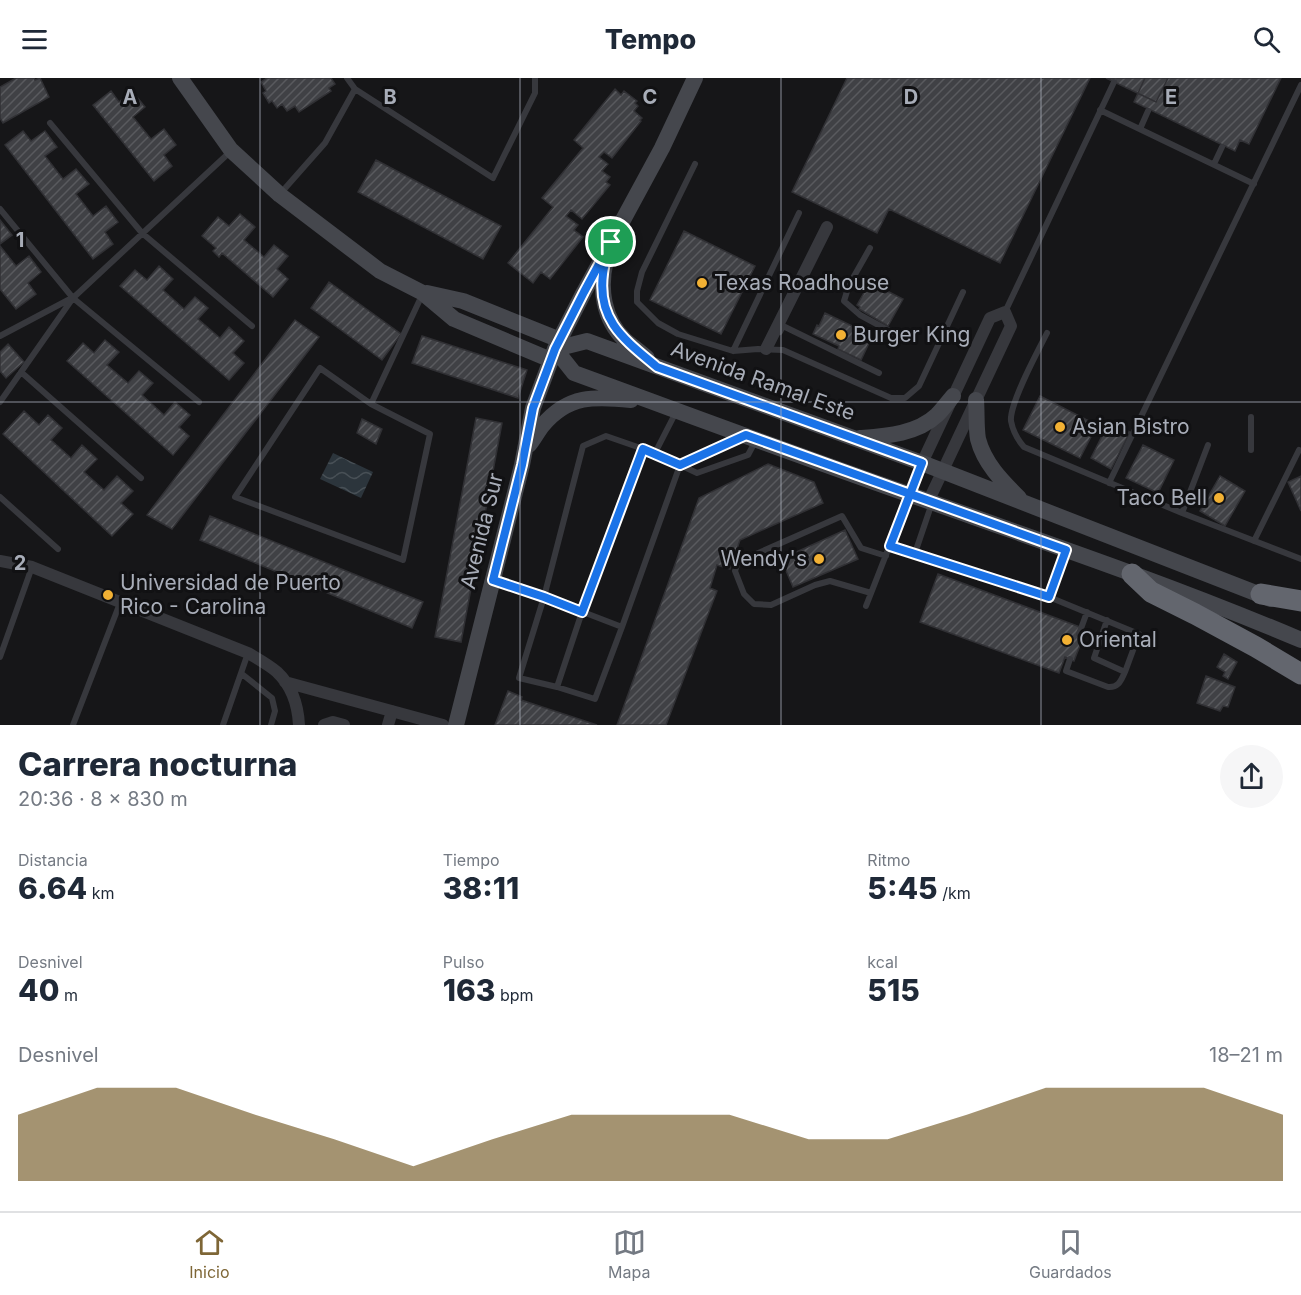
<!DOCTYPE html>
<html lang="es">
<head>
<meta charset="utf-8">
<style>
	body { margin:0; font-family:Inter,sans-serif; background:#f6f6f7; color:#1f2937; height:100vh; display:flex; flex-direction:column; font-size:22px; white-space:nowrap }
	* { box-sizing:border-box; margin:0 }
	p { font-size:20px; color:#747a83 }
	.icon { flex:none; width:33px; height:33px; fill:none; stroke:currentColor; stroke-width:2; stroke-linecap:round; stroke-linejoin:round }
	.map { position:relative; height:647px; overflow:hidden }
	.drawer { display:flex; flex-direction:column; background:#fff; flex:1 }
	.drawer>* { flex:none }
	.pin { position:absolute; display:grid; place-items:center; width:51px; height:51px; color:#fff; margin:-26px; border:3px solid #fff; border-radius:50%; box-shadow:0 2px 6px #0007 }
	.round { display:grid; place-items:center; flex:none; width:63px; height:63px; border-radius:32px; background:#f6f6f7 }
	.summary { display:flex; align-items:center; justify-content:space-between; height:102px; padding:0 18px }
	h1 { font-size:33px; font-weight:800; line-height:45px }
	.metrics { display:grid; grid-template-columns:repeat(3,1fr); gap:9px; height:102px; padding:6px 18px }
	.metrics div { display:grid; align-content:center }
	.metrics b { font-size:30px; font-weight:800 }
	.metrics small { font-size:16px; font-weight:400 }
	.metrics p { font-size:16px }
	.chart { height:168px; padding:12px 18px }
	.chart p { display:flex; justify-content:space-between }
	.chart svg { width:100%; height:108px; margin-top:6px; fill:#7e6636; opacity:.7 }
	header { display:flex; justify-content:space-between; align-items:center; height:78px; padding:0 18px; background:#fff; font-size:27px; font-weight:800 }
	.dock { display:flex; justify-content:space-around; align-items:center; height:84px; border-top:2px solid #e0e1e3; background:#fff; font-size:16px; color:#747a83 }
	.dock a { display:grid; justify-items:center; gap:3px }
	.dock .active { color:#7e6636 }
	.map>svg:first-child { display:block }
	.water { fill:url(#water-waves) }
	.building { fill:url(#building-hatch); stroke:#303034; stroke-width:1.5 }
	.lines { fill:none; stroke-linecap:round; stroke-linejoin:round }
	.lane { stroke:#37383d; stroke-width:6 }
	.street { stroke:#37383d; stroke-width:12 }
	.secondary { stroke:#45474d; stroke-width:16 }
	.highway { stroke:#63666e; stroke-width:21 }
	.route-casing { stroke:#fff; stroke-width:12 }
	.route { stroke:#1a73e8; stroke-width:8 }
	.grid { fill:none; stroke:#a8adb8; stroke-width:1.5; stroke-opacity:0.55 }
	.poi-dot { fill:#f2b134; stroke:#111113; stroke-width:2 }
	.labels { text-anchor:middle; stroke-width:6; stroke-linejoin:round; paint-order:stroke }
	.poi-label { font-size:21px; fill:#a8adb8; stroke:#111113; text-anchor:start }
	.street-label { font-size:21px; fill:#a8adb8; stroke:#111113 }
	.grid-label { font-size:20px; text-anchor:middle; font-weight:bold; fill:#a8adb8; stroke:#111113; stroke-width:6; stroke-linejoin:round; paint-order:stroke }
</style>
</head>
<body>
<header><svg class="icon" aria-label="menu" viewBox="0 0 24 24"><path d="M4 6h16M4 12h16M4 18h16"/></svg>Tempo<svg class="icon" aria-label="search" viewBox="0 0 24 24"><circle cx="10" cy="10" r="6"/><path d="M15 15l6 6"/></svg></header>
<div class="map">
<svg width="1301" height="647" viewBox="0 0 1301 647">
	<defs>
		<pattern id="water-waves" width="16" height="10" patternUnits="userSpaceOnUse" patternTransform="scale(1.5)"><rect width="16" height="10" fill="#2c353c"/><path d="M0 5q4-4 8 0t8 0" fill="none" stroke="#485056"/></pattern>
		<pattern id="building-hatch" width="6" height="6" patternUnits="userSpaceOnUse" patternTransform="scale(1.5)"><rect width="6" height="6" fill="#404145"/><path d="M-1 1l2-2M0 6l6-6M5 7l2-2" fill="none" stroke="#595a5e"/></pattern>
	</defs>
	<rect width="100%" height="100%" fill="#161618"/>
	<!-- water -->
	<path class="water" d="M333,375l40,19 -12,26 -41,-19z"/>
	<!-- building -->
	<path class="building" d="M16,0h18l1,2 5,-2 9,19 -46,26 -3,-5v-31z
		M267,0h64l4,6 -6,4 2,3 -32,21 -4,-6 -8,5 -5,-7 -5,4 -5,-7 -3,2 -6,-10 3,-2 -5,-9z
		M847,0h243l-90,185 -111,-54 -12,24 -85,-41z
		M1106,0h62l-12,24z
		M1145,0h136l-32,66 -9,-4 -5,11 -101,-49z
		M615,11l6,6 3,-4 13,10 -2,2 3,3 -4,5 8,7 -2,2 1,1 -29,37 -8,-6 -5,5 9,7 -6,7 8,6 -4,5 4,3 -28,34 -11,-9 -5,6 12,9 -4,5 9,7 -33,42 -9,-7 -8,11 -25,-20 45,-56 -11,-9 41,-50 -9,-8z
		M111,13l8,11 13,-11 13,16 -12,10 18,22 13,-10 12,16 -12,10 8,11 -18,15 -61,-76z
		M23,53l8,10 14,-10 12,16 -12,9 18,23 13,-10 13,15 -13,10 17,22 13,-10 12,16 -13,10 8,12 -20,15 -88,-114z
		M376,82l125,66 -18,33 -125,-67z
		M240,136l15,13 -11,13 20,17 10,-12 14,11 -11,13 11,10 -15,18 -51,-44 -3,4 -6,-6 3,-3 -14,-12 16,-19 11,9z
		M0,142l12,15 -12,9z
		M684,153l71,35 -34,68 -71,-34z
		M0,168l16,20 13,-10 12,16 -13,11 8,11 -20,15 -16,-20z
		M159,188l14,13 -10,11 21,19 11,-12 13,11 -10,11 22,19 9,-11 15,14 -11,12 11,10 -15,17 -109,-94 15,-16 12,10z
		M329,204l72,52 -19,26 -71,-52z
		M869,206l16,9 2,-2 16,8 -15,27 -29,-17 1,-2 -3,-2z
		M825,235l42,20 -2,4 6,2 -10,21 -23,-11 1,-3 -26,-12 4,-9 2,1z
		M295,242l24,17 -147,192 -25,-14z
		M422,258l105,34 -9,28 -106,-35z
		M105,262l14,12 -12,13 21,18 11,-12 14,12 -11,12 22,20 11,-13 15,13 -11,12 10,9 -16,19 -106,-94 16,-18 11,10z
		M8,266l16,18 -18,16 -6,-7v-19z
		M1040,318l57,29 -17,33 -57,-28z
		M24,333l15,14 9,-10 14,13 -11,12 20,18 11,-13 15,14 -13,13 20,18 13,-14 16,15 -12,12 12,11 -21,22 -109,-102z
		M476,340l26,5 -41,219 -26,-5z
		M362,341l20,10 -6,15 -19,-11z
		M1109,344l21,10 -19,37 -20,-11z
		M1143,367l31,15 -16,33 -32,-15z
		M768,386l46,18 9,21 -83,37 -10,29 -13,-4 -7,23 7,3 -51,134h-49l82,-227z
		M1220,398l25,15 -20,35 -25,-15z
		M1301,398v35l-13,-29z
		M210,438l213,86 -11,26 -212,-88z
		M845,452l13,29 -65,28 -12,-28z
		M938,496l142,53 -2,6 6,2 -10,26 -9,-4 -6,16 -139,-51z
		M1224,576l13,8 -9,17 -5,-3 2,-4 -8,-5z
		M1206,598l29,11 -7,20 -5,-1 -3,5 -23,-8z
		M508,613l14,6 -1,3 76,25h-102z"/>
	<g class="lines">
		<!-- lane -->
		<path class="lane" d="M347,0l8,11
			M1100,32l154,74
			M50,45l92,110 110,93
			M1140,51l8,-18
			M695,86l-53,108 -5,19v11l21,21 20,11 55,17 25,-2 25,1 108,48h14l14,-12 44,-94
			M1214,86l8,-17
			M280,116l45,-51 30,-54 138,89 42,-85v-15
			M0,131l73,89 126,104
			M870,170l-21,37 -5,16 16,14 37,20
			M1005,234l109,-230
			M780,254l3,-6 96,47
			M1047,255c-9,18 -38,71 -36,88 2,11 6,18 13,26l158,66 119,46
			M0,258l70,-37
			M733,273l66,-138
			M21,294l120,106
			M0,324l73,-104 158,-147
			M371,326l59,30 -27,126 -168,-63 85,-129 51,36 52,-111
			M676,334l-21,41 42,20 51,-18 8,-15
			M1251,339v33
			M1109,405l192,-398
			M0,419l58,52
			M1182,435l26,-68
			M1254,463l45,-91
			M890,468l159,51
			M1066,473l-17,46 90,37 -14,38 -31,-14 13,-38
			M915,475l17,-50
			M495,502l49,17 39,-151 23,-10 49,17
			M871,515l-41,-12 -15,4 -44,20 -17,-1 -10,-10 -9,-23 3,-9 104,-46 19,32 25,8
			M866,528l43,-110
			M622,549l-27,72 -38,-12 25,-75 61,-163
			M1079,556l8,-22
			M0,579l32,-90
			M1070,581l-4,12 42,16c11,1 13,-7 17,-15
			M242,596l30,24 3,13 -4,14
			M557,609l-38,-9 25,-81 78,30 58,-162 60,-27
			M73,647l47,-122
			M223,647l25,-72"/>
		<!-- street -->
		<path class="street" d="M766,271l61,-122
			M909,417l13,-32 68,-145 15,-6 6,14 -83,176
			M0,483l32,6 216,86c10,6 21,12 29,19 15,14 21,34 22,53
			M285,604l158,43
			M324,647l9,-3 11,3
			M388,647l4,-14"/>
		<!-- secondary -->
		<path class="secondary" d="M180,0l51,72 49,45 100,76 43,22 31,26 97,41
			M606,182c-7,28 -3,59 19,80 7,6 15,12 22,18
			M427,215l36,8 97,39
			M555,271l19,24c118,43 235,87 354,128 125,44 251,87 373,139
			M555,271l32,-8 335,122 349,136
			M976,322c1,12 0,27 2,39 6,24 24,42 41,59
			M860,360c26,-2 57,-4 77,-23 6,-6 11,-13 16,-19
			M529,367c5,-6 9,-14 14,-20 25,-30 52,-29 88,-25
			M456,647l66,-260 11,-57 22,-59 29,-57 78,-144 33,-70"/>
		<!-- highway -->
		<path class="highway" d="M1132,496l19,18 44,22 61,33 45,27
			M1261,516l40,7"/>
	</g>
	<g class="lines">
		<defs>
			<path id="route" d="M611,164l-27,50 -29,57 -22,59 -11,57 -29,115 51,17 38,15 61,-163 37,16 66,-30 320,115 -17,47 -159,-51 32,-83 -265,-96c-32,-27 -60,-46 -54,-93 1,-11 5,-21 8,-32"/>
		</defs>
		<!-- route casing -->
		<use href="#route" class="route-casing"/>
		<!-- route -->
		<use href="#route" class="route"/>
	</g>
	<!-- grid -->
	<path class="grid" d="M260,0v647M520,0v647M781,0v647M1041,0v647M0,324h1301"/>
	<!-- markers -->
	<g class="poi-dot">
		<circle cx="702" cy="205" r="6"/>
		<circle cx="841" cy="257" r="6"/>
		<circle cx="1060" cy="349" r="6"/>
		<circle cx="1219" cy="420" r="6"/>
		<circle cx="819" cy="481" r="6"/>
		<circle cx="108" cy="517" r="6"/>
		<circle cx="1067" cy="562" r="6"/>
	</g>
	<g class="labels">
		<!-- poi labels -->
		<g class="poi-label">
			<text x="714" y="212">Texas Roadhouse</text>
			<text x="853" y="264">Burger King</text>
			<text x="1072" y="356">Asian Bistro</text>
			<text x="1207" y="427" text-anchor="end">Taco Bell</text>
			<text x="807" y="488" text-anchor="end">Wendy's</text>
			<text x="120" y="512">Universidad de Puerto<tspan x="120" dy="24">Rico - Carolina</tspan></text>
			<text x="1079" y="569">Oriental</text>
		</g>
		<!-- street labels -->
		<g class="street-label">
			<text transform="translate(763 303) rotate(20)" y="7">Avenida Ramal Este</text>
			<text transform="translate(482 453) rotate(-76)" y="7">Avenida Sur</text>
		</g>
	</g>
	<g class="grid-label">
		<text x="130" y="26">A</text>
		<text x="390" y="26">B</text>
		<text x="650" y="26">C</text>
		<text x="911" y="26">D</text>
		<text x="1171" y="26">E</text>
		<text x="20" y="169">1</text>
		<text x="20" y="492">2</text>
	</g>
</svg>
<div class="pin" style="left:611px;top:164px;background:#1e9e55"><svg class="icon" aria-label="arrive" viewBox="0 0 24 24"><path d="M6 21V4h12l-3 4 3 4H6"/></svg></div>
</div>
<section class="drawer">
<div class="summary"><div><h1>Carrera nocturna</h1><p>20:36 · 8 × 830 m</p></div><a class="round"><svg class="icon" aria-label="share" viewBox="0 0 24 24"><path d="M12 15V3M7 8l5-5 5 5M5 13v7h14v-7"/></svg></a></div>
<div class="metrics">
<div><p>Distancia</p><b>6.64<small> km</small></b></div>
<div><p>Tiempo</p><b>38:11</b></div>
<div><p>Ritmo</p><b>5:45<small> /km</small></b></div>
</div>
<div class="metrics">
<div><p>Desnivel</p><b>40<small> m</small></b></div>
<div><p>Pulso</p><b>163<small> bpm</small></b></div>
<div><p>kcal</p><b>515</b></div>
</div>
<div class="chart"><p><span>Desnivel</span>18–21 m</p>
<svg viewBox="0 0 160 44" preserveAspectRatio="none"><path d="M0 44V17L10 6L20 6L30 17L40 27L50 38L60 27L70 17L80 17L90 17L100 27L110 27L120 17L130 6L140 6L150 6L160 17V44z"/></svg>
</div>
</section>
<nav class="dock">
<a class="active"><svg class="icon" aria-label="home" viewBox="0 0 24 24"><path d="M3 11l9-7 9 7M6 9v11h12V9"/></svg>Inicio</a>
<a><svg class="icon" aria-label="map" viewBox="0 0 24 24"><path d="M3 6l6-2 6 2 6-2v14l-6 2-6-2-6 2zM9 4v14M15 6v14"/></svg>Mapa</a>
<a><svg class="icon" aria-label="saved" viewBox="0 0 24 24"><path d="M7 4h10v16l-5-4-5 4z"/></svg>Guardados</a>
</nav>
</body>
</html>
